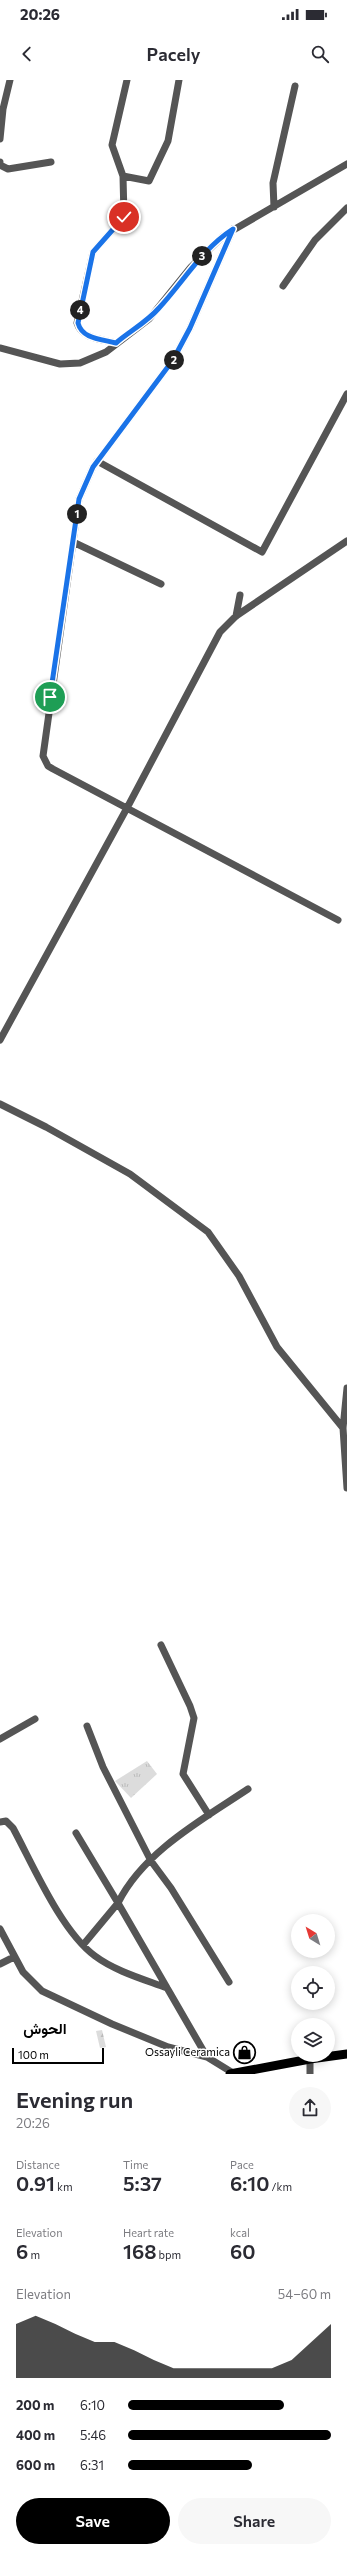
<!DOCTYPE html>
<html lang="en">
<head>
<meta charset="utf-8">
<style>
	body { margin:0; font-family:Commissioner,Vazirmatn,sans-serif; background:#f7f7f7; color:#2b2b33; height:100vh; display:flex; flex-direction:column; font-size:15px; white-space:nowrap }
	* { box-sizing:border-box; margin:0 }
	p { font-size:13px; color:#7c7c81 }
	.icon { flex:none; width:22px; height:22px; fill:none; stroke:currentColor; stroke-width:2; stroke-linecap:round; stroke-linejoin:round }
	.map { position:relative; height:1994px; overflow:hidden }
	.drawer { display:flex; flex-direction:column; background:#fff; flex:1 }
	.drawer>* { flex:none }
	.needle { width:26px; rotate:322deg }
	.buttons { position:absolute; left:291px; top:1834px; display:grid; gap:8px }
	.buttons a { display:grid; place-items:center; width:44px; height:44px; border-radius:50%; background:#fff; box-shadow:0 2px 10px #0003; font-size:20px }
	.scale { position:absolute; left:12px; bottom:10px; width:92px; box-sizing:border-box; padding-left:4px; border:2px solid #000; border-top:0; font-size:11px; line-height:14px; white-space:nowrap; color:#000; -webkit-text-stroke:3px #fff; paint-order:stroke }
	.pin { position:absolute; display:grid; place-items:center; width:34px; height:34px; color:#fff; margin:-17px; border:2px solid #fff; border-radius:50%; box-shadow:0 1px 4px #0007 }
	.km { position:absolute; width:20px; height:20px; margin:-10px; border-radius:50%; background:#222; color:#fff; font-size:11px; line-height:20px; text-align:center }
	.round { display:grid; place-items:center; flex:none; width:42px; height:42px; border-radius:21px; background:#f7f7f7 }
	.overview { display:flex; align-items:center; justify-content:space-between; height:68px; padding:0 16px }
	h1 { font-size:22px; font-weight:600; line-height:30px }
	.metrics { display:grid; grid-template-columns:repeat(3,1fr); gap:6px; height:68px; padding:4px 16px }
	.metrics div { display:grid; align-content:center }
	.metrics b { font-size:20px; font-weight:600 }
	.metrics small { font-size:11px; font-weight:400 }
	.metrics p { font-size:11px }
	.chart { height:112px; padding:8px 16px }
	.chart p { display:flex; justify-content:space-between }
	.chart svg { width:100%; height:72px; margin-top:4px; fill:#000; opacity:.7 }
	.button { display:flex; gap:8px; margin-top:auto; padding:8px 16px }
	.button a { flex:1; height:46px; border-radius:24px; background:#000; color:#fff; font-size:16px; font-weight:600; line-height:46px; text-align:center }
	.button a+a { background:#f7f7f7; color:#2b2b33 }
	ul { padding:0 16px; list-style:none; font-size:13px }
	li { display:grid; grid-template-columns:64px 48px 1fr; align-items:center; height:30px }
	li i { height:10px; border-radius:5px; background:#000 }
	.status { display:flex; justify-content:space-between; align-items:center; height:28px; padding:0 20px; background:#fff; direction:ltr }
	.status svg { height:11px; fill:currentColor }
	header { display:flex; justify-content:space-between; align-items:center; height:52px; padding:0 16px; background:#fff; font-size:18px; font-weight:600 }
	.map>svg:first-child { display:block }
	.grass { fill:url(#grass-tufts) }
	.forest { fill:url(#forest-firs) }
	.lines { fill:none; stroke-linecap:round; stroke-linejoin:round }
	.minor { stroke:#555; stroke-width:7 }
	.major { stroke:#000; stroke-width:9 }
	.route-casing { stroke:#fff; stroke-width:8 }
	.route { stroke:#1a73e8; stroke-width:5 }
	.labels { text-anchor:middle; stroke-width:3; stroke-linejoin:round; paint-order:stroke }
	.poi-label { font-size:11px; fill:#000; stroke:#fff; text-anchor:end }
	.district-label { font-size:15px; font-weight:bold; fill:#000; stroke:#fff }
</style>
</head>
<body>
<div class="status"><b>20:26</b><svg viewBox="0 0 49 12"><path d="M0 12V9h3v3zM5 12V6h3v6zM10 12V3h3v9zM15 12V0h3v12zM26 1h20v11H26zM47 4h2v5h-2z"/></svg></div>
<header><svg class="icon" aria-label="back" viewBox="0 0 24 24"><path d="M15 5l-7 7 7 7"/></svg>Pacely<svg class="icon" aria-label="search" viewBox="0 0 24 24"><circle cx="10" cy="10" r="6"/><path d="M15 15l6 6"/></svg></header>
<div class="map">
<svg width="347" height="1994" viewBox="0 0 347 1994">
	<defs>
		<pattern id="grass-tufts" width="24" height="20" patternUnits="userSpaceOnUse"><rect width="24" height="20" fill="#dcdcdc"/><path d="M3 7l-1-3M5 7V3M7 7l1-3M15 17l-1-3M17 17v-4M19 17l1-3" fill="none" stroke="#bbb"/></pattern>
		<pattern id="forest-firs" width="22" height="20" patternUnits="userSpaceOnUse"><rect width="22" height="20" fill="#dcdcdc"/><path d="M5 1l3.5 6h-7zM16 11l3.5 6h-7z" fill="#bbb"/></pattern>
	</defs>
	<rect width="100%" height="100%" fill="#fff"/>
	<!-- grass -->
	<path class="grass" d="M147,1681l10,13 -26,24 -16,-17z"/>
	<!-- forest -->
	<path class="forest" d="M102,1950l4,17 -6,1 -4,-17z"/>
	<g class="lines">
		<!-- minor -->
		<path class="minor" d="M0,59l3,-30 7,-29
			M0,82v3l8,4 43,-7
			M123,96l26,5 19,-40 11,-61
			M274,127l-1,-24 22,-97
			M233,149l-43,99 -17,32 -80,107 -14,32 -36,257 5,10 5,3 285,151
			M283,206l32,-46 32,-32
			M116,263c-15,-4 -34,-4 -39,-20l16,-71 31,-35 -1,-41 -11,-31 15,-65
			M0,268l60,16 20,-1 26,-11 43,-33 42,-52 32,-31 124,-72
			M97,381l165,91 85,-158
			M73,462l88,42
			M236,536l4,-21
			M0,960l127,-232 93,-176 16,-16 111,-75
			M0,1024l46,23 84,47 78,58 31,44 38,71 66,81
			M347,1308l-4,40 4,60
			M161,1565l29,61 4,12 -11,56 26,41
			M87,1646l16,41 48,94 20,27 58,94
			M0,1659l35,-20
			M0,1742l6,-1 7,7c20,37 48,103 82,128 20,15 48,23 72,32
			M76,1753l42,70 -35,42
			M0,1849l23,43 19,19 70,33 56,23 39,10 26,16
			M0,1884l14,-7
			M207,1977l-89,-154c25,-51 85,-84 130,-114
			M310,1979v15"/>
		<!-- major -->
		<path class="major" d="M230,1994l80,-15 37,-5"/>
	</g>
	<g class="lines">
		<defs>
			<path id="route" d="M50,617l29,-198 14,-32 80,-107 17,-32 43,-99c-31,20 -49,52 -74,79 -12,14 -29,23 -43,35 -15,-4 -34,-4 -38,-20l15,-71 31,-35"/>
		</defs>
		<!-- route casing -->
		<use href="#route" class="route-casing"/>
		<!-- route -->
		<use href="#route" class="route"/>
	</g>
	<!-- icons -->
	<defs>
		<symbol id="shop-ring" viewBox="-11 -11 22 22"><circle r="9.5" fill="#fff" stroke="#000" stroke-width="1.5"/><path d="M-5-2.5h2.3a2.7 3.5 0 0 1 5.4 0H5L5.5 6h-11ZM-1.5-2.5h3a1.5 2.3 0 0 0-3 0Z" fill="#000"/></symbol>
	</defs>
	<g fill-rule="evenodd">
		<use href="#shop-ring" x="232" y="1960" width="25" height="25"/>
	</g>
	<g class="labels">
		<!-- poi labels -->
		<g class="poi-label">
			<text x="230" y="1976">Ossayli Ceramica</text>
		</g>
		<!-- district labels -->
		<g class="district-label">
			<text x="45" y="1954">الحوش</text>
		</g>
	</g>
</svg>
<div class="buttons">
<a><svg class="needle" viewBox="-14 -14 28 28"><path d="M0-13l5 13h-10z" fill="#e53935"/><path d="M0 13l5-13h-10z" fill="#7c7c81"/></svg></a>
<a><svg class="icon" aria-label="locate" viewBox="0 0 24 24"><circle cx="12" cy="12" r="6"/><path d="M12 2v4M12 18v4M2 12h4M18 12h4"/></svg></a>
<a><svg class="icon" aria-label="layers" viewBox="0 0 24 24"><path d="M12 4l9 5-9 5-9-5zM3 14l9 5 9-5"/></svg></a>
</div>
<div class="scale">100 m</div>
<div class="pin" style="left:50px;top:617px;background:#1e9e55"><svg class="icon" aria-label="arrive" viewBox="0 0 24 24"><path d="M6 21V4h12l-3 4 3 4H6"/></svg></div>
<div class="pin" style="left:124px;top:137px;background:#d93025"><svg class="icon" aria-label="check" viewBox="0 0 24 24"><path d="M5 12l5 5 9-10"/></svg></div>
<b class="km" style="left:77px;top:434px">1</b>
<b class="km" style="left:174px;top:280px">2</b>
<b class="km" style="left:202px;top:176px">3</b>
<b class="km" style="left:80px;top:230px">4</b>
</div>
<section class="drawer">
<div class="overview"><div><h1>Evening run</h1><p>20:26</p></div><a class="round"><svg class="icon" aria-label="share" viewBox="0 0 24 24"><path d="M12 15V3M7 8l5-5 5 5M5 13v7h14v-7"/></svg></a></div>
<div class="metrics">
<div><p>Distance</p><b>0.91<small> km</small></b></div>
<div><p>Time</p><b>5:37</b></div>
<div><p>Pace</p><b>6:10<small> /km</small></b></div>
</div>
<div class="metrics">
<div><p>Elevation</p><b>6<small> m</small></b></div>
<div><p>Heart rate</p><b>168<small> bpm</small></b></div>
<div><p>kcal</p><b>60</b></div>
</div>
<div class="chart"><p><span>Elevation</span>54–60 m</p>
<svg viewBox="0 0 160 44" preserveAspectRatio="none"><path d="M0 44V11L10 6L20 11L30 17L40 22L50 22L60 27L70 33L80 38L90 38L100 38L110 38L120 38L130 38L140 33L150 22L160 11V44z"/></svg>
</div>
<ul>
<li><b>200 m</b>6:10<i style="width:77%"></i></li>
<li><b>400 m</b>5:46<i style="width:100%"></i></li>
<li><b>600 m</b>6:31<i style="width:61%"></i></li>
</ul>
<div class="button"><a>Save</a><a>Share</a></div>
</section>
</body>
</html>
